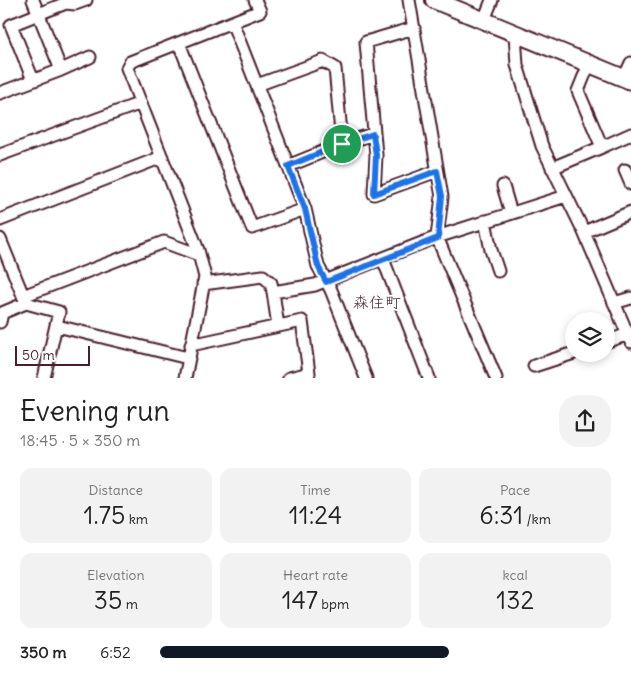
<!DOCTYPE html>
<html lang="en">
<head>
<meta charset="utf-8">
<style>
	body { margin:0; font-family:Delius,"Klee One",sans-serif; background:#f2f2f2; color:#222; height:100vh; display:flex; flex-direction:column; font-size:19px; white-space:nowrap }
	* { box-sizing:border-box; margin:0 }
	p { font-size:16px; color:#767676 }
	.icon { flex:none; width:28px; height:28px; fill:none; stroke:currentColor; stroke-width:2; stroke-linecap:round; stroke-linejoin:round }
	.map { position:relative; height:378px; overflow:hidden }
	.sheet { display:flex; flex-direction:column; background:#fff; flex:1 }
	.sheet>* { flex:none }
	.fabs { position:absolute; left:565px; top:312px; display:grid; gap:10px }
	.fabs a { display:grid; place-items:center; width:50px; height:50px; border-radius:50%; background:#fff; box-shadow:0 2px 8px #0003; font-size:25px }
	.scale { position:absolute; left:15px; bottom:12px; width:75px; box-sizing:border-box; padding-left:5px; border:2px solid #4a1f2b; border-top:0; font-size:14px; line-height:18px; white-space:nowrap; color:#4a1f2b; -webkit-text-stroke:4px #fff; paint-order:stroke }
	.pin { position:absolute; display:grid; place-items:center; width:42px; height:42px; color:#fff; margin:-21px; border:2px solid #fff; border-radius:50%; box-shadow:0 1px 5px #0007 }
	.round { display:grid; place-items:center; flex:none; width:52px; height:52px; border-radius:20px; background:#f2f2f2 }
	.overview { display:flex; align-items:center; justify-content:space-between; height:85px; padding:0 20px }
	h1 { font-size:28px; font-weight:600; line-height:38px }
	.figures { display:grid; grid-template-columns:repeat(3,1fr); gap:8px; height:85px; padding:5px 20px }
	.figures div { display:grid; align-content:center; border-radius:12px; background:#f2f2f2; text-align:center }
	.figures b { font-size:25px; font-weight:600 }
	.figures small { font-size:14px; font-weight:400 }
	.figures p { font-size:14px }
	ul { padding:0 20px; list-style:none; font-size:16px }
	li { display:grid; grid-template-columns:80px 60px 1fr; align-items:center; height:38px }
	li i { height:12px; border-radius:6px; background:#111827 }
	.map>svg:first-child { display:block }
	.lines { fill:none; stroke-linecap:round; stroke-linejoin:round }
	.street-casing { stroke:#4a1f2b; stroke-width:15 }
	.secondary-casing { stroke:#4a1f2b; stroke-width:20 }
	.street { stroke:#fff; stroke-width:11 }
	.secondary { stroke:#fff; stroke-width:16 }
	.route-casing { stroke:#fff; stroke-width:10 }
	.route { stroke:#1a73e8; stroke-width:6 }
	.labels { text-anchor:middle; stroke-width:4; stroke-linejoin:round; paint-order:stroke }
	.neighbourhood-label { font-size:16px; fill:#4a1f2b; stroke:#fff }
</style>
</head>
<body>
<div class="map">
<svg width="631" height="378" viewBox="0 0 631 378">
	<rect width="100%" height="100%" fill="#fff"/>
	<filter id="ink" filterUnits="userSpaceOnUse"><feTurbulence type="fractalNoise" baseFrequency=".02" numOctaves="2"/><feDisplacementMap in="SourceGraphic" scale="10" xChannelSelector="R" yChannelSelector="G"/><feConvolveMatrix kernelMatrix="1 2 1 2 8 2 1 2 1" color-interpolation-filters="sRGB"/></filter>
	<g filter="url(#ink)">
		<g class="lines">
			<defs>
				<path id="street" d="M409,0l33,197 -5,40 59,141
					M484,20l8,-20
					M232,22l73,187 13,57 13,24 35,88
					M414,28l-48,14 10,113 -2,39 63,-23
					M515,34l2,31 25,81 42,86 47,110
					M179,43l73,185 53,-19
					M589,64l-11,27 24,56 29,-13
					M61,70l29,-13
					M624,78l7,-15
					M33,80l-22,-55 55,-22 9,1 11,-4
					M257,85l66,-24 12,7 7,76 31,-10
					M0,93l61,-23 -28,-70
					M0,155l141,-52
					M288,166l54,-22
					M552,168l50,-21
					M625,170l6,14
					M503,186l8,27
					M0,220l162,-63
					M485,221l6,29 7,21
					M584,232l47,-20
					M0,239l26,64 33,9 -15,66
					M383,259l46,119
					M203,284l60,-8 8,7 2,9 42,-7 122,-48 129,-41
					M273,292l5,34
					M23,296l141,-54 35,13
					M614,303l17,-5
					M0,322l2,-9 24,-10
					M57,326l131,32
					M606,342l22,-8
					M191,345l111,-24 7,52 -20,5
					M534,366l40,-13
					M185,378l20,-101 -7,-27 -71,-182 3,-6 130,-51 -5,-11"/>
				<path id="secondary" d="M434,0l197,81"/>
			</defs>
			<!-- street casing -->
			<use href="#street" class="street-casing"/>
			<!-- secondary casing -->
			<use href="#secondary" class="secondary-casing"/>
			<!-- street -->
			<use href="#street" class="street"/>
			<!-- secondary -->
			<use href="#secondary" class="secondary"/>
		</g>
	</g>
	<g class="lines" filter="url(#ink)">
		<defs>
			<path id="route" d="M373,134l3,21 -2,39 63,-23 5,25 -4,42 -112,44 -8,-16 -13,-57 -17,-43 54,-22z"/>
		</defs>
		<!-- route casing -->
		<use href="#route" class="route-casing"/>
		<!-- route -->
		<use href="#route" class="route"/>
	</g>
	<g class="labels">
		<!-- neighbourhood labels -->
		<g class="neighbourhood-label">
			<text x="377" y="308">森住町</text>
		</g>
	</g>
</svg>
<div class="fabs">
<a><svg class="icon" aria-label="layers" viewBox="0 0 24 24"><path d="M12 4l9 5-9 5-9-5zM3 14l9 5 9-5"/></svg></a>
</div>
<div class="scale">50 m</div>
<div class="pin" style="left:342px;top:144px;background:#1e9e55"><svg class="icon" aria-label="arrive" viewBox="0 0 24 24"><path d="M6 21V4h12l-3 4 3 4H6"/></svg></div>
</div>
<section class="sheet">
<div class="overview"><div><h1>Evening run</h1><p>18:45 · 5 × 350 m</p></div><a class="round"><svg class="icon" aria-label="share" viewBox="0 0 24 24"><path d="M12 15V3M7 8l5-5 5 5M5 13v7h14v-7"/></svg></a></div>
<div class="figures">
<div><p>Distance</p><b>1.75<small> km</small></b></div>
<div><p>Time</p><b>11:24</b></div>
<div><p>Pace</p><b>6:31<small> /km</small></b></div>
</div>
<div class="figures">
<div><p>Elevation</p><b>35<small> m</small></b></div>
<div><p>Heart rate</p><b>147<small> bpm</small></b></div>
<div><p>kcal</p><b>132</b></div>
</div>
<ul>
<li><b>350 m</b>6:52<i style="width:64%"></i></li>
</ul>
</section>
</body>
</html>
